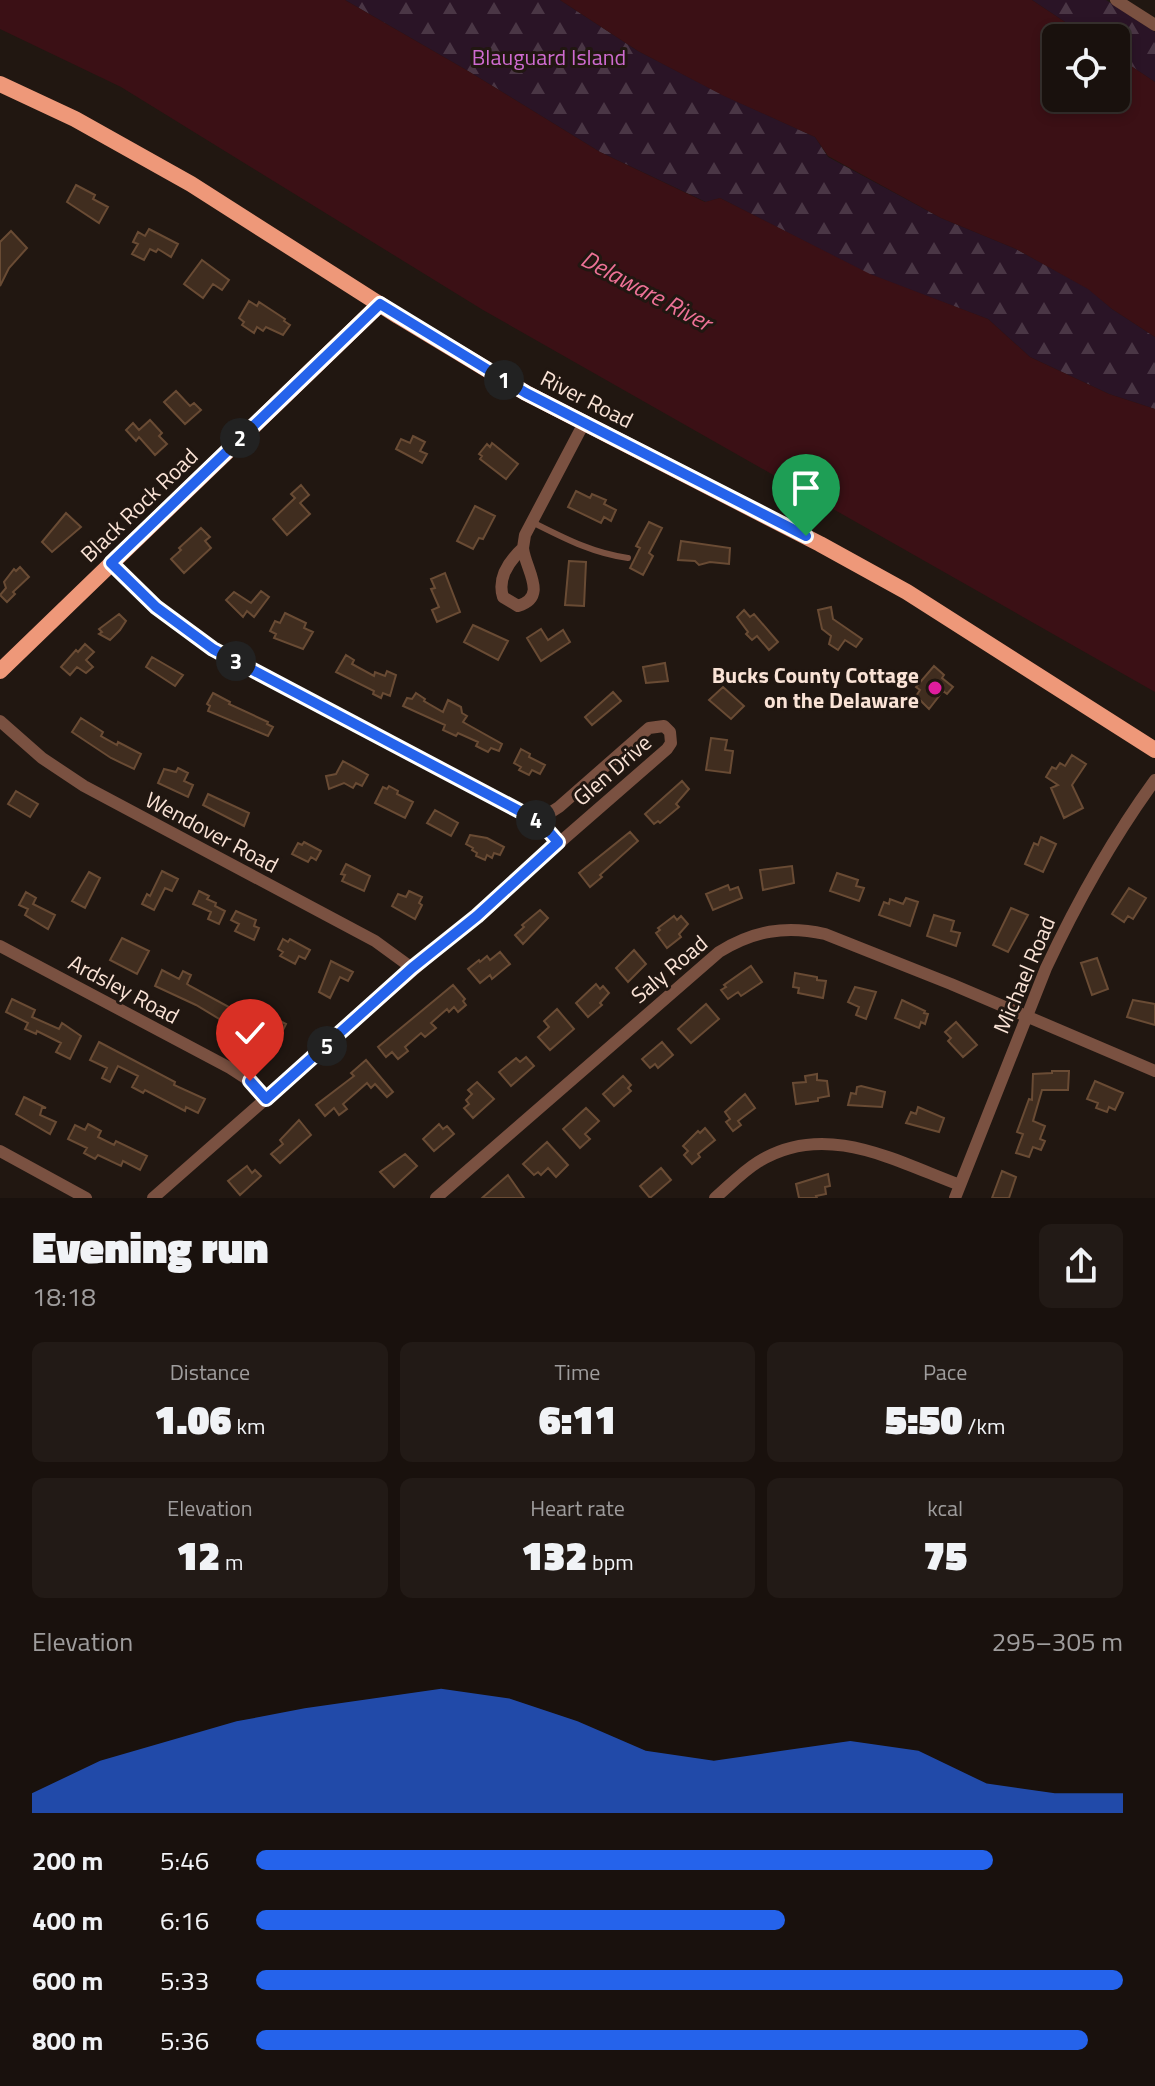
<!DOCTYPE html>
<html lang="en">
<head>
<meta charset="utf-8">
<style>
	body { margin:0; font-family:"Titillium Web",sans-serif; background:#221a16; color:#f1f3f6; height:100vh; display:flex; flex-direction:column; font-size:30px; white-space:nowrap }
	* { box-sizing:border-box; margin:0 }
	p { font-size:26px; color:#9f9d9d }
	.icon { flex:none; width:44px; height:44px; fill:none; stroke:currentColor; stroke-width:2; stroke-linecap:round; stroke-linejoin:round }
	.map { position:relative; height:1198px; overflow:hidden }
	.details { display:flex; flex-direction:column; background:#19110d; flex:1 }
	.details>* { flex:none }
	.controls { position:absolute; left:1042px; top:24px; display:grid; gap:16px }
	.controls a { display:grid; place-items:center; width:88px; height:88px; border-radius:12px; background:#19110d; box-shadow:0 4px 12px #0003,0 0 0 2px #37312e; font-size:40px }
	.pin { position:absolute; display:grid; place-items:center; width:68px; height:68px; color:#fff; margin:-82px -34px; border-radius:50% 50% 50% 0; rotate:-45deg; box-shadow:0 0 8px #0007 }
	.pin .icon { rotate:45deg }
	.km { position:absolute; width:40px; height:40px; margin:-20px; border-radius:50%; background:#222; color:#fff; font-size:22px; line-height:40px; text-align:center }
	.round { display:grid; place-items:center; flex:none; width:84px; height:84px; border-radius:12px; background:#221a16 }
	.overview { display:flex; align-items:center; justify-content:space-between; height:136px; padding:0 32px }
	h1 { font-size:44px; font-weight:800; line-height:60px }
	.metrics { display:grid; grid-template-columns:repeat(3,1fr); gap:12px; height:136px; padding:8px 32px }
	.metrics div { display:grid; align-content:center; border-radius:12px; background:#221a16; text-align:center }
	.metrics b { font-size:40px; font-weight:800 }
	.metrics small { font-size:22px; font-weight:400 }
	.metrics p { font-size:22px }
	.chart { height:224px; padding:16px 32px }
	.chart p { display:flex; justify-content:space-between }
	.chart svg { width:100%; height:144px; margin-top:8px; fill:#2563eb; opacity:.7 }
	ul { padding:0 32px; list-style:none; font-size:26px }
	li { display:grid; grid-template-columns:128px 96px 1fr; align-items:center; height:60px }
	li i { height:20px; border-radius:10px; background:#2563eb }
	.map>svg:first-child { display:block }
	.forest { fill:url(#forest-firs) }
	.water { fill:#3b1015 }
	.building { fill:#402d1f; stroke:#694b34; stroke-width:2 }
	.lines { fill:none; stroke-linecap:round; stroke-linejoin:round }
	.lane { stroke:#7a5141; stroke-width:6 }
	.street { stroke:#7a5141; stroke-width:12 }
	.secondary { stroke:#ee9879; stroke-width:16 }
	.route-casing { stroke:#fff; stroke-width:16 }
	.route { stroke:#2563eb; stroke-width:10 }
	.poi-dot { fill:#df1d9d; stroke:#211711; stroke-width:3 }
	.labels { text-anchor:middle; stroke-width:6; stroke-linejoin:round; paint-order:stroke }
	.park-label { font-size:22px; fill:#cf6bd0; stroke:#211711 }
	.street-label { font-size:22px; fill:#fae3d6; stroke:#211711 }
	.poi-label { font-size:22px; font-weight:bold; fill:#fae3d6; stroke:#211711; text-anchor:end }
	.water-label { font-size:24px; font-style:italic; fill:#ed7196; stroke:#211711 }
</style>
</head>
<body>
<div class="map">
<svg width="1155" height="1198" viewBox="0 0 1155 1198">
	<defs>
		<pattern id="forest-firs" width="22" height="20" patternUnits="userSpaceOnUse" patternTransform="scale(2)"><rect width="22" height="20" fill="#2a1426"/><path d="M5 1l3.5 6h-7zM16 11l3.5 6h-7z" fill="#4a3645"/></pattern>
	</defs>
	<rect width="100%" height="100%" fill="#211711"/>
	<!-- forest -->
	<path class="forest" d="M345,0h215l78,51 87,45 90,41 13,20 113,61 75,31 73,40 23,20 43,28v72l-46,-15 -79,-37 -42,-38 -118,-44 -150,-77 -14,4 -106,-50 -132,-81z
		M1032,0h74l49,32v50l-39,-26v-18h-27z"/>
	<!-- water -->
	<path class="water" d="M0,0h345l123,71 132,81 105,50 15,-4 150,76 118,45 42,38 79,37 46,15v283l-672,-382 -362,-223 -121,-58z
		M560,0h472l57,38h-33v60h60v-42l39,26v255l-43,-28 -24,-20 -72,-40 -75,-31 -113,-62 -13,-19 -91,-41 -86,-45z"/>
	<!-- building -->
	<path class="building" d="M76,185l19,10 -2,4 15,8 -9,16 -32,-21z
		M149,229l29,15 -7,13 -13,-8 -2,3 -6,-3 -6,11 -12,-6 6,-10 -5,-2 5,-10 7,4z
		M11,231l16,17 -18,20 -9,18v-44z
		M202,260l27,20 -7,10 -9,-6 -10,14 -19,-14z
		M249,301l8,5 2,-4 26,17 -1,2 6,4 -7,10 -17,-8 -3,4 -6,-4 -3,6 -12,-8 2,-3 -5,-4z
		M176,391l14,15 4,-3 7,7 -16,14 -21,-22z
		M150,420l12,13 -3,3 8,8 -12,11 -16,-18 -3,4 -10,-11 7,-7 6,7z
		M413,436l12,6 -5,9 7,3 -5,9 -26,-14 5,-10 9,4z
		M492,443l26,21 -12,15 -26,-20 2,-3 -3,-2 8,-10 3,3z
		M301,485l8,10 -9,8 10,11 -23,21 -14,-16 22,-21 -4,-4z
		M576,491l14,7 2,-4 14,6 -2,4 12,6 -5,11 -7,-4 -3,6 -33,-16z
		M475,506l20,10 -12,23 -4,-1 -6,11 -16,-8z
		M66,513l15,14 -29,25 -10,-10z
		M649,522l13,6 -13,25 4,3 -10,19 -13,-7 10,-20 -4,-2z
		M201,528l9,9 -5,4 6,7 -27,25 -13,-14 10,-9 -2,-2z
		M681,541l49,7 -1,16 -19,-2 -11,3 -4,-4 -17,-1z
		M569,561l17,1 -2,44 -19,-1z
		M20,567l9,10 -16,15 2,2 -8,8 -7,-7 6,-7 -2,-6 10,-13 2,2z
		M445,573l15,39 -23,10 -5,-12 7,-3 -8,-18 4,-1 -4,-9z
		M261,591l8,6 -15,20 -7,-6 -4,6 -17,-17 8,-8 17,11z
		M831,607l2,12 29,20 -6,8 -11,-7 -7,10 -9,-6 2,-8 -9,-7 -4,-19z
		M744,610l6,7 4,-3 24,28 -9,8 -12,-14 -5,4 -6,-6 2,-2 -11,-15z
		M285,613l21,10 -2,5 9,4 -10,17 -29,-11 2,-4 -6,-3 5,-10 5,2z
		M119,614l7,7 -6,9 -10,10 -11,-6 3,-2 -3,-3z
		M473,625l35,16 -10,19 -34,-18z
		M541,629l7,11 15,-10 7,12 -29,19 -14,-23z
		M85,644l9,8 -8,8 7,7 -7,6 -9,-6 -7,8 -9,-8 15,-17 2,2z
		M346,655l8,5 -2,4 22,12 1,-4 10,4 2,-5 9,4 -6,21 -7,-3 -2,5 -8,-4 1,-3 -38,-19z
		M152,657l31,18 -8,11 -29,-19z
		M665,663l3,18 -22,2 -3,-16z
		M934,666l10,9 -2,3 11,9 -6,7 -4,-3 -14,18 -13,-13 4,-6 -4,-3z
		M723,687l21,19 -13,13 -22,-19z
		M613,692l8,9 -29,24 -7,-8z
		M213,693l17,9 -1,2 39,18 -1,2 6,3 -5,9 -60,-25 2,-5 -3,-2z
		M416,693l9,6 -1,2 19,11 5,-12 13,7 1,6 5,3 -4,6 39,22 -3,7 -8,-3 -3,4 -12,-6 2,-4 -20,-9 -2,3 -13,-6 2,-5 -42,-19 4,-8 5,1z
		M81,718l22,14 -2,4 16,9 1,-3 23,12 -7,15 -23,-11 -39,-26z
		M711,738l16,2 -2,10 8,1 -3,22 -24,-3z
		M521,749l9,5 -1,3 16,8 -5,9 -8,-4 -3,5 -10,-5 2,-3 -7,-4z
		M1072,755l14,9 -14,21 11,23 -19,10 -13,-30 7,-3 -12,-8 6,-10 4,2 4,-6 5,3z
		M343,761l25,14 -6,11 -6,-3 -3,5 -9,-5 -15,6 -3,-13 10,-2z
		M178,768l10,5 -4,8 9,4 -5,12 -30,-14 6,-14 12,3z
		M682,781l7,8 -13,15 3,3 -19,16 -2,-2 -4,3 -9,-10z
		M389,786l9,5 -1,3 16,8 -8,16 -30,-15 8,-16 4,2z
		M16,791l22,13 -8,13 -22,-13z
		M208,794l41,19 -5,13 -41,-21z
		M435,810l23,13 -7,13 -24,-13z
		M630,832l8,9 -38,34 2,2 -12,10 -11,-14z
		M470,835l17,3 17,9 -4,8 -6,-2 -2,5 -5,-3 -2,5 -9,-4 1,-3 -5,-3 1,-2 -7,-4z
		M1041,837l15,7 -13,28 -18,-8 9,-21 4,2z
		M304,842l17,9 -5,9 -5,-3 -3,5 -16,-8 6,-11 4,2z
		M346,864l24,12 -6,15 -22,-10 3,-6 -4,-1z
		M792,866l2,17 -31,7 -3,-20z
		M162,871l16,8 -6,12 -7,-3 -11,22 -12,-6 5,-10 3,2z
		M89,872l11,6 -15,30 -13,-7z
		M837,873l21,7 -2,6 8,2 -5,13 -29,-10z
		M728,885l2,5 8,-3 4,11 -29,12 -7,-16z
		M1129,888l17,10 -13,21 -5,-3 -4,6 -12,-8z
		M199,891l10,5 -2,3 9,4 -1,3 10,5 -6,13 -11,-5 3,-7 -18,-8z
		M409,891l13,6 -3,6 3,2 -7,14 -23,-13 6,-12 8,3z
		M26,892l10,6 -3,6 22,11 -7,14 -23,-14 3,-6 -9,-4z
		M906,898l12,4 -8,24 -31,-11 5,-13 5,2 1,-5 13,5z
		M1011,908l17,7 -20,37 -15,-7z
		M540,910l8,8 -25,26 -8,-9 9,-8 -2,-2z
		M236,911l20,9 -2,6 5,2 -5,12 -19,-9 4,-7 -8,-4z
		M934,915l20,6 -3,10 9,2 -4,13 -29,-10z
		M674,916l3,4 4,-4 7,8 -9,10 2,3 -14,11 -11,-15 4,-3 -2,-2z
		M122,938l27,13 -12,23 -27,-14z
		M283,939l5,3 2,-3 20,11 -5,9 -6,-3 -4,8 -15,-8 3,-4 -5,-3z
		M634,950l12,14 -18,18 -12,-14z
		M500,952l10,12 -18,15 -2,-4 -10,8 -12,-14 11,-9 1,2 7,-6 3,4z
		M1097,958l11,31 -16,6 -11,-32z
		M331,961l22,11 -5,9 -8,-4 -10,21 -11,-6z
		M751,966l11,16 -21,14 -3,-4 -10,7 -7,-9 5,-3 -2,-2z
		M162,970l17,9 4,-8 8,4 -4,9 3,2 48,26 -7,14 -35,-21 -41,-19z
		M795,973l22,4v3l9,1 -3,17 -25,-5 1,-5 -6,-1z
		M596,984l4,5 3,-3 6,7 -9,10 2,2 -14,12 -12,-14z
		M453,985l12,14 -2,2 3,4 -8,7 -4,-5 -5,5 -2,-3 -16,14 5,5 -11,9 -4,-4 -16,14 3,4 -10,8 -6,-7 -6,5 -8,-10z
		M855,987l21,5 -10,27 -10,-4 3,-8 -11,-5z
		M12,999l23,11 -3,7 27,12 3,-6 19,13 -11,23 -14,-7 5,-9 -24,-12 -1,3 -11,-5 3,-6 -22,-11z
		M902,1000l23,11 -1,2 4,1 -3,10 -4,-2 -2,6 -24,-10z
		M1133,1000l22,4v21l-28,-8z
		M706,1004l13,15 -28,24 -13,-14z
		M557,1009l17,20 -24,21 -12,-13 11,-10 -5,-6z
		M278,1020l8,4 -12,24 -22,-10 2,-3 -3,-1 6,-11 16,8z
		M956,1022l21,23 -14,12 -15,-16 3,-3 -6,-6z
		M99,1042l76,40 -1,3 31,14 -7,14 -12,-6 -1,4 -40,-21 -2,3 -11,-6 6,-11 -20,-10 -8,16 -8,-4 5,-10 -17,-8z
		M662,1042l11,13 -15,13 -3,-4 -5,4 -8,-9z
		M526,1057l8,9 -23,20 -12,-14 17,-14 4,4z
		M366,1060l27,32 -6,5 -12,-13 -4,4 -4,-5 -24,21 4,5 -8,6 -5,-7 -9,8 -9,-11 38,-29 -3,-3z
		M1052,1071h17l-1,19h-26l-9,31 12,5 -5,13 5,2 -4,9 -8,-3 -4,10 -13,-4 7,-19 -6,-2 12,-33 3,1 1,-26 19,-1z
		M817,1074v6l10,1 2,15 -11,2v3l-22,3 -3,-21 13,-1 -1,-6z
		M623,1076l8,9 -3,3 3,3 -17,15 -11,-12z
		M1095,1081l28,12 -8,17 -6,-3 -2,5 -11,-4 2,-5 -11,-4z
		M477,1082l17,17 -21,19 -9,-10 5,-4 -3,-4 6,-6 -4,-4z
		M861,1086l24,6 -3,15 -34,-2 3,-12 5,1 1,-7z
		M745,1094l10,14 -17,13 3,4 -8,6 -7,-9 4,-3 -5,-7z
		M24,1097l22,11h-4l-2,7 16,7 -6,12 -34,-20z
		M918,1107l26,11 -5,14 -33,-9 5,-11 5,2z
		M586,1108l13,13 -14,13 5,5 -10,9 -17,-19z
		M299,1120l12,15 -31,28 -9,-9 12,-10 -3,-4z
		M88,1124l13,7 -3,6 16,8 2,-4 31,15 -7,14 -17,-9 -2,5 -23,-11 -3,4 -11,-6 3,-5 -19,-9 7,-14 10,5z
		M439,1124l4,5 4,-3 7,8 -20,17 -11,-12z
		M705,1128l10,12 -17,14 2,3 -8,7 -8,-9 4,-4 -5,-5 15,-15 2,2z
		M547,1142l21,23 -12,12 -8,-9 -7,7 -3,-3 -4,3 -11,-11z
		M405,1154l12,12 -23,21 -14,-15z
		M247,1166l5,7 3,-3 6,6 -21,19 -12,-14z
		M661,1168l10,12 -21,18 -10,-12z
		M1002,1171l14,6 -7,21h-17z
		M828,1174l2,12 -5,1 1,7 -10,2 1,2h-18l-3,-14z
		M508,1175l16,23h-42z"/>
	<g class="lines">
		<!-- lane -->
		<path class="lane" d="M532,522c32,16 60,31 96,36"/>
		<!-- street -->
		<path class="street" d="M1116,0l39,25
			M523,548c2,21 26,49 -5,58l-15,-9c-6,-19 6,-36 20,-49z
			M523,548l2,-13 59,-112
			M111,563l45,44 57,42 316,167 14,9 15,17
			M0,721l42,37 42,28 291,155 37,27
			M0,946l230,122 20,13 16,18
			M0,1151l86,47
			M153,1198c171,-150 341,-300 514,-449l4,-6 -1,-11 -6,-6 -15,2 -90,79 -22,14
			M436,1198l283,-246c34,-21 66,-27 106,-18l126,50 204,87
			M715,1198c14,-12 27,-26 43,-36 67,-42 137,-1 202,23
			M955,1198l91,-230c31,-66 66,-129 109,-188"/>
		<!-- secondary -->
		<path class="secondary" d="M0,84l75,35 116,65 207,132 128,77 294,151 87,48 248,158
			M0,671l380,-367"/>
	</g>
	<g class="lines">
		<defs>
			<path id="route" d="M250,1081l16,18 146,-131 65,-52 81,-74 -15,-17 -14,-9 -316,-167 -57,-42 -45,-44 269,-259 146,89 280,143"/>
		</defs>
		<!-- route casing -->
		<use href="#route" class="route-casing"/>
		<!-- route -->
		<use href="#route" class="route"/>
	</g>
	<!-- markers -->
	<circle class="poi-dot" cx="935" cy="688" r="8"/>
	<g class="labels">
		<!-- park labels -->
		<g class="park-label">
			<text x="549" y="65">Blauguard Island</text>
		</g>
		<!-- street labels -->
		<g class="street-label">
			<text transform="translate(587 399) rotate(27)" y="8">River Road</text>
			<text transform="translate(139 505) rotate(-44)" y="8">Black Rock Road</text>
			<text transform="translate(612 770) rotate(-41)" y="8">Glen Drive</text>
			<text transform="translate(212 832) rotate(28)" y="8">Wendover Road</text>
			<text transform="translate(669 969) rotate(-40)" y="8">Saly Road</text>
			<text transform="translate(1024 975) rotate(-67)" y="8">Michael Road</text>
			<text transform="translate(124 989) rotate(28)" y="8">Ardsley Road</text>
		</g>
		<!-- poi labels -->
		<g class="poi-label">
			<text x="919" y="683">Bucks County Cottage<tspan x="919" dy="25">on the Delaware</tspan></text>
		</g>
		<!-- water labels -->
		<g class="water-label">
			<text transform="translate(646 291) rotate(28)" y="8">Delaware River</text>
		</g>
	</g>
</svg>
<div class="controls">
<a><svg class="icon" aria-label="locate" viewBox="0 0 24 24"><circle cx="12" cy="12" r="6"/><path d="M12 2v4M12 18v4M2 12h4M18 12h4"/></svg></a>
</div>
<div class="pin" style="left:806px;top:536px;background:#1e9e55"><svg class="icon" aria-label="arrive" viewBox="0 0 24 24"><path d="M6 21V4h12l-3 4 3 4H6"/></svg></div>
<div class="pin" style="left:250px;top:1081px;background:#d93025"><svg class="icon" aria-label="check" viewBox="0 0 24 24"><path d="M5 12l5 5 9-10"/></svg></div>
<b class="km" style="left:504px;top:380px">1</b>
<b class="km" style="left:240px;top:438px">2</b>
<b class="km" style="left:236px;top:661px">3</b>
<b class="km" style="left:536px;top:820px">4</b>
<b class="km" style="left:327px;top:1046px">5</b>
</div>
<section class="details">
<div class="overview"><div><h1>Evening run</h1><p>18:18</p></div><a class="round"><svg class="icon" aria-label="share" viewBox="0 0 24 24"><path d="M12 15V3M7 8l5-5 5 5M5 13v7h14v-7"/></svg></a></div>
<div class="metrics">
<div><p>Distance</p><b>1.06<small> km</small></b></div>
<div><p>Time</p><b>6:11</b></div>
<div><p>Pace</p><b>5:50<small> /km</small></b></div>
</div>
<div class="metrics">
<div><p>Elevation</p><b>12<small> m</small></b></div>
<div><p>Heart rate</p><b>132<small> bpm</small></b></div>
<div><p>kcal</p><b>75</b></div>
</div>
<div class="chart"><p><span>Elevation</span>295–305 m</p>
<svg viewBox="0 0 160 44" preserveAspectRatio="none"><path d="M0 44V38L10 28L20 22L30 16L40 12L50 9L60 6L70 9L80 16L90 25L100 28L110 25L120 22L130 25L140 35L150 38L160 38V44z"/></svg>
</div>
<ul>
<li><b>200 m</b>5:46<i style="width:85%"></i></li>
<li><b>400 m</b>6:16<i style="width:61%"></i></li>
<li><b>600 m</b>5:33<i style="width:100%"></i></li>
<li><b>800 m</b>5:36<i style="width:96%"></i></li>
</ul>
</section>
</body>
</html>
